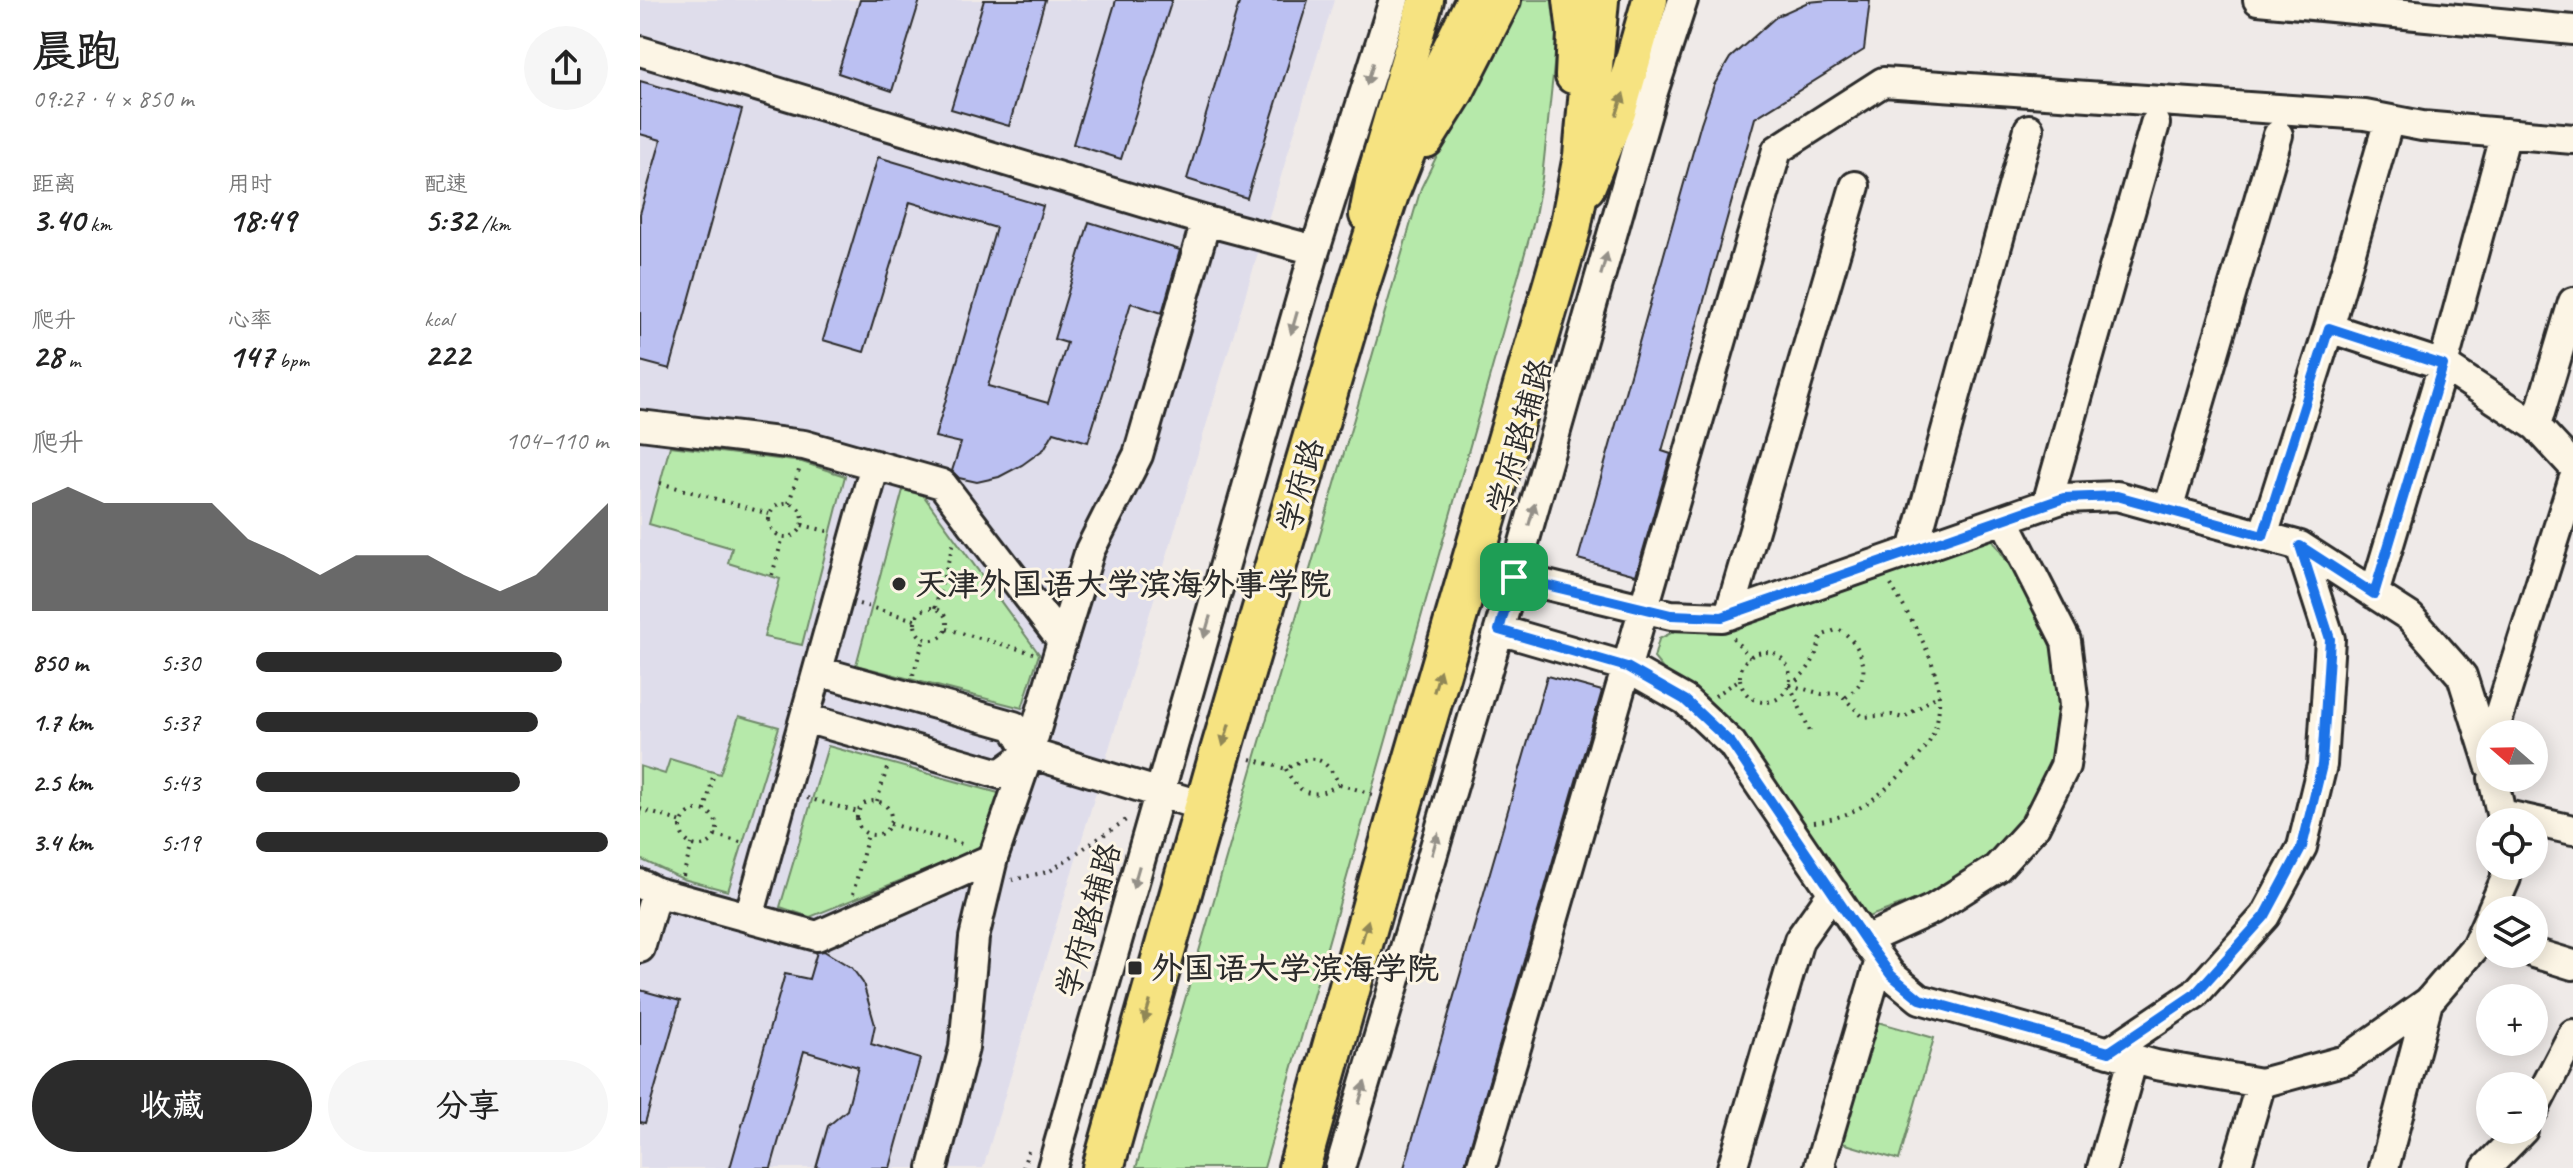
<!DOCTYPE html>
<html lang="zh">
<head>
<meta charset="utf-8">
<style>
	body { margin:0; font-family:Caveat,"LXGW WenKai TC",sans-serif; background:#f6f6f6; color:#222; height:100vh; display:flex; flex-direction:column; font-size:30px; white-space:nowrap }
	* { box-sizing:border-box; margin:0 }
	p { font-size:26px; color:#767676 }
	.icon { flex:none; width:44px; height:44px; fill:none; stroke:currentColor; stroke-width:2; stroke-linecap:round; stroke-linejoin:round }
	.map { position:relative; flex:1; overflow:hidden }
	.panel { display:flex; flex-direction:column; background:#fff; width:640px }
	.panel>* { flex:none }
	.needle { width:52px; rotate:290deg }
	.controls { position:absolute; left:1836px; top:720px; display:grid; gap:16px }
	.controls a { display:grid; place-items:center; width:72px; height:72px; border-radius:50%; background:#fff; box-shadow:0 4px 20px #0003; font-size:40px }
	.pin { position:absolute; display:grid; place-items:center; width:68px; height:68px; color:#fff; margin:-34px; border-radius:16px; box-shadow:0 4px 12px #0006 }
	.round { display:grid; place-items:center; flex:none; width:84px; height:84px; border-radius:42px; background:#f6f6f6 }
	.summary { display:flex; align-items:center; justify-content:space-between; height:136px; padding:0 32px }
	h1 { font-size:44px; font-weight:800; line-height:60px }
	.figures { display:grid; grid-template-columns:repeat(3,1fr); gap:12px; height:136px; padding:8px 32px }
	.figures div { display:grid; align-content:center }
	.figures b { font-size:34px; font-weight:800 }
	.figures small { font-size:22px; font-weight:400 }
	.figures p { font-size:22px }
	.chart { height:224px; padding:16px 32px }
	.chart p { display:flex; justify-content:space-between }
	.chart svg { width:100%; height:144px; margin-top:8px; fill:#2b2b2b; opacity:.7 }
	.button { display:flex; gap:16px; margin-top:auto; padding:16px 32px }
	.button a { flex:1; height:92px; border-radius:48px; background:#2b2b2b; color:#fff; font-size:32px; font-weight:800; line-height:92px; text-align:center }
	.button a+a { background:#f6f6f6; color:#222 }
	ul { padding:0 32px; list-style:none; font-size:26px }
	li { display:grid; grid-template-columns:128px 96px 1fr; align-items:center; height:60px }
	li i { height:20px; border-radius:10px; background:#2b2b2b }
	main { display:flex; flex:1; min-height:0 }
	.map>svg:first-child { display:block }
	.built { fill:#dfddeb }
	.green { fill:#b6e9aa; stroke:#708a6a; stroke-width:2 }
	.building { fill:#bbc0f2; stroke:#2b2b2b; stroke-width:2 }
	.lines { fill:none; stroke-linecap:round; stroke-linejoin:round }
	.minor-casing { stroke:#2b2b2b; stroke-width:34 }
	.major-casing { stroke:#2b2b2b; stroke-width:40 }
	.highway-casing { stroke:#2b2b2b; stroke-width:46 }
	.path { stroke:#2b2b2b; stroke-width:4; stroke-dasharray:2 6; stroke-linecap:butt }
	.minor { stroke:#fcf5e5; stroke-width:28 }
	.major { stroke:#f6e381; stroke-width:34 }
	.highway { stroke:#f6e381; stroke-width:40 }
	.oneway { fill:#949088 }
	.oneway2 { fill:#908756 }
	.route-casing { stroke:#fff; stroke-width:16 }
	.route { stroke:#1a73e8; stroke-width:10 }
	.poi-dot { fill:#2b2b2b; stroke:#fcf5e5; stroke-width:3 }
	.labels { text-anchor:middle; stroke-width:6; stroke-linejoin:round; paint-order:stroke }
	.street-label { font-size:32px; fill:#2b2b2b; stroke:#fcf5e5 }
	.poi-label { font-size:32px; font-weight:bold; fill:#2b2b2b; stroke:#fcf5e5; text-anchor:start }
</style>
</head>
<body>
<main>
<section class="panel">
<div class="summary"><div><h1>晨跑</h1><p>09:27 · 4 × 850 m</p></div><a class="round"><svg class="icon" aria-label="share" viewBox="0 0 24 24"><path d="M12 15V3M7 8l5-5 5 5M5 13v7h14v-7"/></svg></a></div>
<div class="figures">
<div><p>距离</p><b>3.40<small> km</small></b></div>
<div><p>用时</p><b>18:49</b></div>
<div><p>配速</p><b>5:32<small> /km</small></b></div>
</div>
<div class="figures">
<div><p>爬升</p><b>28<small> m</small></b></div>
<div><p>心率</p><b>147<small> bpm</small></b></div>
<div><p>kcal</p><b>222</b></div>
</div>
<div class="chart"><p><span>爬升</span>104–110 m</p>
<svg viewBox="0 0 160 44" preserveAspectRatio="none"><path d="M0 44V11L10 6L20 11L30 11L40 11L50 11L60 22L70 27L80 33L90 27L100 27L110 27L120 33L130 38L140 33L150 22L160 11V44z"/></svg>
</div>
<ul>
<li><b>850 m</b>5:30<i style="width:87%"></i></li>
<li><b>1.7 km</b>5:37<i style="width:80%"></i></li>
<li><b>2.5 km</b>5:43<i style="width:75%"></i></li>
<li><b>3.4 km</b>5:19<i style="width:100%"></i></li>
</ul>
<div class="button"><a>收藏</a><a>分享</a></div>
</section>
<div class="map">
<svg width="1933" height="1168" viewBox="0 0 1933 1168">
	<rect width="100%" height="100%" fill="#efeae8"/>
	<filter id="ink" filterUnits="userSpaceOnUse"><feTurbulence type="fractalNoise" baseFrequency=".0125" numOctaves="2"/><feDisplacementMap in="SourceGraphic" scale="16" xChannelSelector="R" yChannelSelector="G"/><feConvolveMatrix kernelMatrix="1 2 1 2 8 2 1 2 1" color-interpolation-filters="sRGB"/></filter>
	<g filter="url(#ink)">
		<!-- built -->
		<path class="built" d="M0,0h694l-351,1168h-343z"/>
		<!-- green -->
		<path class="green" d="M873,0h48l-19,178 -8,43 -270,947h-128l285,-980z
			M30,446l132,16 43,14 -43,169 -38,-8 16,-58 -52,-16 4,-15 -83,-24z
			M263,490l20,5 116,159 -17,54 -166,-43z
			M1351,537l45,70 23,63 3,57 -19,64 -44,60 -62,41 -75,27 -69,-111 -50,-66 -37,-45 -43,-28 -9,-11 5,-19 16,-8h42z
			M99,716l40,11 -51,164 -45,-12 -43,-20v-93l25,8 5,-15 50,15z
			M188,746l174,48 -16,52 -176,71 -30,-10z
			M1234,1021l60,17 -35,122 -60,-18z"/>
		<!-- building -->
		<path class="building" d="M220,0h60l-28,91 -54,-18z
			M344,0h61l-36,126 -58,-17z
			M476,0h56l-51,159 -48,-15z
			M600,0h68l-61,198 -60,-19z
			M1190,0h40l-6,50 -109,68 -93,333 9,3 -35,121 -58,-16 123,-436 13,-38 16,-27 47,-42 31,-14z
			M0,81l102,29 -72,259 -30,-8v-147l21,-74 -21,-6z
			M238,157l165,49 -55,180 60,17 19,-60 -13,-4 35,-117 91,28 -18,63 -31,-10 -43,139 -34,-10 -10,17 -22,16 -23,12 -22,5 -18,-4 -7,-7 9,-28 -26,-6 61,-209 -86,-26 -46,150 -41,-12z
			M907,676l55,15 -138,477h-60z
			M184,951l28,17 11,15 12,42 -4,19 49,15 -30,109h-74l12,-42 19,-16 11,-43 -54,-16 -33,117h-41l55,-194 24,5 8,-27z
			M0,990l40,11 -35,122 -5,-1z"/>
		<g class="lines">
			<defs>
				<path id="minor" d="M1618,0l315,30
					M0,51l566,170 109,29
					M1689,328l114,37 93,61 37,40
					M0,425l164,20 138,39 120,157 -33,112 -36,105 -176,78 -161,-44 -16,-8
					M1896,426l37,-124
					M1407,504l108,-380
					M1528,510l110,-375
					M1623,536l66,-208 60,-208
					M1273,551l116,-422
					M874,577l157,38 51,2 342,-119 53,-2 183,50 110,71 52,59 28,89
					M1734,594l69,-229 63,-232
					M1089,615l126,-429
					M859,630l128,37 58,33 47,44 133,196 26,35 29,24 236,66 105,18 85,-23 82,-58 48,-56 14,-31
					M422,641l28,-91 48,-95 68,-234
					M178,671l196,55 15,27 177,54
					M165,718l195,56 29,-21
					M1853,734l80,-253
					M1853,778l10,44
					M1862,814l71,16
					M1852,910l14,-32v-12
					M109,917l126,-452
					M1225,940l68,-31 64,-41 38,-42 30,-60 9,-61 -8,-64 -62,-122
					M0,948l16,-56
					M1894,953l39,12
					M1469,1052l86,-58 70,-78 37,-69 20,-82 8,-126 -30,-93
					M1894,1109l39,-75
					M293,1168l31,-120 10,-110 19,-80
					M412,1168l263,-918 79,-250
					M700,1168l159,-538 153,-535 31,-95
					M841,1168l296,-1018 106,-68 482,33 57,11 151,13
					M1092,1168l67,-228 34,-48
					M1182,1168l-3,-1 61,-207
					M1462,1168l31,-109
					M1596,1168l25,-85
					M1744,1168l44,-166
					M1846,1168l37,-38"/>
				<path id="major" d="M931,0l4,33 -2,43
					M786,140l30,-48 47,-92
					M947,188l31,-76 32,-112
					M727,215l7,-37 52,-178"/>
				<path id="highway" d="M463,1168l118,-417 138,-467 29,-90 24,-61 65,-133
					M659,1168l103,-366 168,-573 14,-73 14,-156"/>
			</defs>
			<!-- minor casing -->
			<use href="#minor" class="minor-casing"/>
			<!-- major casing -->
			<use href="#major" class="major-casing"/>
			<!-- highway casing -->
			<use href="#highway" class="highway-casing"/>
			<!-- path -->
			<path class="path" d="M20,483l109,31
				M129 520a17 17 0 1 1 34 0a17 17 0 1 1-34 0Z
				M149,503l11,-36
				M162,525l29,7
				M132,575l11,-38
				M219,604l56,16
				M275 624a16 16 0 1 1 32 0a16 16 0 1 1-32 0Z
				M295,608l19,-67
				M307,629l86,24
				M1093,638l17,19
				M1100 677a25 25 0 1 1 50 0a25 25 0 1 1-50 0Z
				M273,675l11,-36
				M1150,685l32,9 17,-1 24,24 29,-2 11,3 37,-24
				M1150,685c19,-14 26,-25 31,-49l17,-7c16,8 30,31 24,49 -2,8 -11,15 -17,20
				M1150,685l22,51
				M1075,696l25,-17
				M611,759l35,10c26,-17 39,-13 53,15l33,10
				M646,769c12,27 29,31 53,15
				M167,798l51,14
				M237,801l11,-36
				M217 818a17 17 0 1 1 34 0a17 17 0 1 1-34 0Z
				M0,809l42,13
				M41 828a18 18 0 1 1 36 0a18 18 0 1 1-36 0Z
				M65,811l9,-39
				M1174,822c35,-5 54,-16 80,-41 14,-13 32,-29 39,-47 21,-53 -17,-105 -42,-149
				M250,824l72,20
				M75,835l29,8
				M43,876l9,-32
				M372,880l38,-9 76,-51
				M213,894l15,-60
				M383,1168l5,-17"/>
			<!-- minor -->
			<use href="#minor" class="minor"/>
			<!-- major -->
			<use href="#major" class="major"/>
			<!-- highway -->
			<use href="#highway" class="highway"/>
		</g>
		<!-- one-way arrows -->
		<defs><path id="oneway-solid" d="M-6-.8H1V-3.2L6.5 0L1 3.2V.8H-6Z" transform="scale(2)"/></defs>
		<g class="oneway">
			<use href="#oneway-solid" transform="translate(730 74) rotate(107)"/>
			<use href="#oneway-solid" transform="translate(964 264) rotate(-74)"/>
			<use href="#oneway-solid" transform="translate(654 323) rotate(106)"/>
			<use href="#oneway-solid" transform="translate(892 514) rotate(-74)"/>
			<use href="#oneway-solid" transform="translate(567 627) rotate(106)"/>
			<use href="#oneway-solid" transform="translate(795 844) rotate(-74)"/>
			<use href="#oneway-solid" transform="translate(496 877) rotate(106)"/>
			<use href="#oneway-solid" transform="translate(722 1093) rotate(-74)"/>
		</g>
		<g class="oneway2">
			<use href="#oneway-solid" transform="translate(980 104) rotate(-72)"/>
			<use href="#oneway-solid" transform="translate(797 681) rotate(-74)"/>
			<use href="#oneway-solid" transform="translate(586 735) rotate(106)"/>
			<use href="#oneway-solid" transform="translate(725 931) rotate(-74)"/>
			<use href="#oneway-solid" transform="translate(507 1012) rotate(106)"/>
		</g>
	</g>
	<g class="lines" filter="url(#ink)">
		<defs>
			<path id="route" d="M1689,328l114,37 -69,229 -74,-48 30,93 -8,126 -20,82 -37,69 -70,78 -86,58 -189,-53 -29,-24 -26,-35 -133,-196 -47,-44 -58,-33 -128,-37 15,-53 157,38 51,2 342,-119 53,-2 146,40z"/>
		</defs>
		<!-- route casing -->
		<use href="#route" class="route-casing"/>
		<!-- route -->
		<use href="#route" class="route"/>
	</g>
	<!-- markers -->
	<g class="poi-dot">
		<circle cx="259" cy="584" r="8"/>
		<rect x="487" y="960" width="16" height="16" rx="4"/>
	</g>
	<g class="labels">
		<!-- street labels -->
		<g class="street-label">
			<text transform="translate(879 436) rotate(-74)" y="11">学府路辅路</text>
			<text transform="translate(660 485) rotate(-74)" y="11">学府路</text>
			<text transform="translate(448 920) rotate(-74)" y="11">学府路辅路</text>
		</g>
		<!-- poi labels -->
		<g class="poi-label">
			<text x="275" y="595">天津外国语大学滨海外事学院</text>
			<text x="511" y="979">外国语大学滨海学院</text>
		</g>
	</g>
</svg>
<div class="controls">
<a><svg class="needle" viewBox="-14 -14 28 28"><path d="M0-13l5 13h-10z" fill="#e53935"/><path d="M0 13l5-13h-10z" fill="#767676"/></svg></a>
<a><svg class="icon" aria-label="locate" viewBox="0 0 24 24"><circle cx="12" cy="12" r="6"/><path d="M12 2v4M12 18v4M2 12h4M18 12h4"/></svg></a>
<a><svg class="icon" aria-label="layers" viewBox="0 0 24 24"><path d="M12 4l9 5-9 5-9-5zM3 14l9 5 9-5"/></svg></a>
<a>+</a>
<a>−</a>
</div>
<div class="pin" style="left:874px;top:577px;background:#1e9e55"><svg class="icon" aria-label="arrive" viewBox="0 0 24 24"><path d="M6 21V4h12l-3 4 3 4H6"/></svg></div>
</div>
</main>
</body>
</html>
